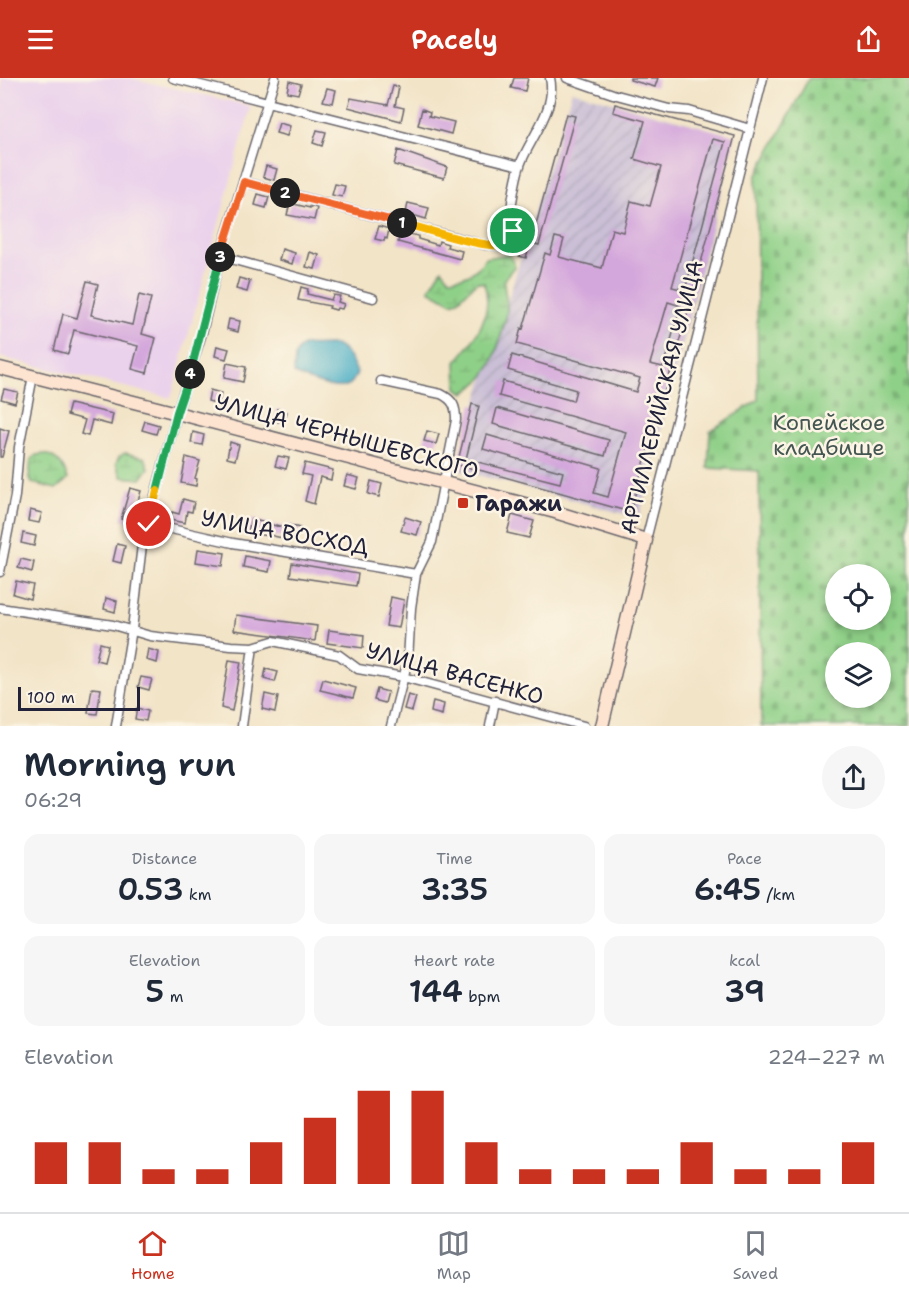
<!DOCTYPE html>
<html lang="en">
<head>
<meta charset="utf-8">
<style>
	body { margin:0; font-family:"Shantell Sans",sans-serif; background:#f6f6f7; color:#1f2937; height:100vh; display:flex; flex-direction:column; font-size:22px; white-space:nowrap }
	* { box-sizing:border-box; margin:0 }
	p { font-size:20px; color:#747a83 }
	.icon { flex:none; width:33px; height:33px; fill:none; stroke:currentColor; stroke-width:2; stroke-linecap:round; stroke-linejoin:round }
	.map { position:relative; height:648px; overflow:hidden }
	.drawer { display:flex; flex-direction:column; background:#fff; flex:1 }
	.drawer>* { flex:none }
	.controls { position:absolute; left:825px; top:486px; display:grid; gap:12px }
	.controls a { display:grid; place-items:center; width:66px; height:66px; border-radius:50%; background:#fff; box-shadow:0 3px 9px #0003; font-size:30px }
	.scale { position:absolute; left:18px; bottom:15px; width:122px; box-sizing:border-box; padding-left:6px; border:3px solid #22223b; border-top:0; font-size:16px; line-height:21px; white-space:nowrap; color:#22223b; -webkit-text-stroke:4px #fcf5e5; paint-order:stroke }
	.pin { position:absolute; display:grid; place-items:center; width:51px; height:51px; color:#fff; margin:-26px; border:3px solid #fff; border-radius:50%; box-shadow:0 2px 6px #0007 }
	.km { position:absolute; width:30px; height:30px; margin:-15px; border-radius:50%; background:#222; color:#fff; font-size:16px; line-height:30px; text-align:center }
	.round { display:grid; place-items:center; flex:none; width:63px; height:63px; border-radius:32px; background:#f6f6f7 }
	.headline { display:flex; align-items:center; justify-content:space-between; height:102px; padding:0 24px }
	h1 { font-size:33px; font-weight:600; line-height:45px }
	.figures { display:grid; grid-template-columns:repeat(3,1fr); gap:9px; height:102px; padding:6px 24px }
	.figures div { display:grid; align-content:center; border-radius:15px; background:#f6f6f7; text-align:center }
	.figures b { font-size:30px; font-weight:600 }
	.figures small { font-size:16px; font-weight:400 }
	.figures p { font-size:16px }
	.chart { height:168px; padding:12px 24px }
	.chart p { display:flex; justify-content:space-between }
	.chart svg { width:100%; height:108px; margin-top:6px; stroke:#c8321e; stroke-width:6 }
	header { display:flex; justify-content:space-between; align-items:center; height:78px; padding:0 24px; background:#c8321e; color:#fff; font-size:27px; font-weight:600 }
	.menu { display:flex; justify-content:space-around; align-items:center; height:84px; border-top:2px solid #e0e1e3; background:#fff; font-size:16px; color:#747a83 }
	.menu a { display:grid; justify-items:center; gap:3px }
	.menu .active { color:#c8321e }
	.map>svg:first-child { display:block }
	.built { fill:#ead1ec }
	.industrial { fill:url(#industrial-furrows) }
	.wetland { fill:url(#wetland-marsh); stroke:#587962; stroke-width:1.5 }
	.cemetery { fill:url(#cemetery-stones); stroke:#587962; stroke-width:1.5; fill-rule:evenodd }
	.water { fill:#45acc4; stroke:#346780; stroke-width:1.5 }
	.building { fill:#d4a7dc; fill-rule:evenodd }
	.lines { fill:none; stroke-linecap:round; stroke-linejoin:round }
	.street-casing { stroke:#6b666c; stroke-width:11 }
	.secondary-casing { stroke:#6b666c; stroke-width:15 }
	.street { stroke:#fff; stroke-width:8 }
	.secondary { stroke:#fde4d0; stroke-width:12 }
	.split-1-casing { stroke:#fff; stroke-width:12 }
	.split-2-casing { stroke:#fff; stroke-width:12 }
	.split-3-casing { stroke:#fff; stroke-width:12 }
	.split-4-casing { stroke:#fff; stroke-width:12 }
	.split-5-casing { stroke:#fff; stroke-width:12 }
	.split-6-casing { stroke:#fff; stroke-width:12 }
	.split-1 { stroke:#f5b400; stroke-width:8 }
	.split-2 { stroke:#f0652b; stroke-width:8 }
	.split-3 { stroke:#f0652b; stroke-width:8 }
	.split-4 { stroke:#22a559; stroke-width:8 }
	.split-5 { stroke:#22a559; stroke-width:8 }
	.split-6 { stroke:#f5b400; stroke-width:8 }
	.poi-dot { fill:#c8321e; stroke:#fcf5e5; stroke-width:2 }
	.labels { text-anchor:middle; stroke-width:5; stroke-linejoin:round; paint-order:stroke }
	.street-label { font-size:22px; fill:#22223b; stroke:#fcf5e5 }
	.park-label { font-size:22px; fill:#435652; stroke:#fcf5e5 }
	.poi-label { font-size:22px; font-weight:bold; fill:#22223b; stroke:#fcf5e5; text-anchor:start }
</style>
</head>
<body>
<header><svg class="icon" aria-label="menu" viewBox="0 0 24 24"><path d="M4 6h16M4 12h16M4 18h16"/></svg>Pacely<svg class="icon" aria-label="share" viewBox="0 0 24 24"><path d="M12 15V3M7 8l5-5 5 5M5 13v7h14v-7"/></svg></header>
<div class="map">
<svg width="909" height="648" viewBox="0 0 909 648">
	<defs>
		<pattern id="industrial-furrows" width="10" height="10" patternUnits="userSpaceOnUse" patternTransform="scale(1.5)"><rect width="10" height="10" fill="#cabfd6"/><path d="M-1 1l2-2M0 10L10 0M9 11l2-2" fill="none" stroke="#ada4b9"/></pattern>
		<pattern id="wetland-marsh" width="20" height="14" patternUnits="userSpaceOnUse" patternTransform="scale(1.5)"><rect width="20" height="14" fill="#8fd088"/><path d="M1 5h8M5 5V1M11 12h8M15 12V8" fill="none" stroke="#7bb276"/></pattern>
		<pattern id="cemetery-stones" width="16" height="16" patternUnits="userSpaceOnUse" patternTransform="scale(1.5)"><rect width="16" height="16" fill="#8fd088"/><path d="M2 7V4a2 2 0 0 1 4 0v3zM10 15v-3a2 2 0 0 1 4 0v3z" fill="#7bb276"/></pattern>
	</defs>
	<rect width="100%" height="100%" fill="#fcf5e5"/>
	<filter id="ink" filterUnits="userSpaceOnUse"><feTurbulence type="fractalNoise" baseFrequency=".0167" numOctaves="2"/><feDisplacementMap in="SourceGraphic" scale="12" xChannelSelector="R" yChannelSelector="G"/><feConvolveMatrix kernelMatrix="1 2 1 2 8 2 1 2 1" color-interpolation-filters="sRGB"/></filter>
	<filter id="wash" filterUnits="userSpaceOnUse"><feTurbulence type="fractalNoise" baseFrequency=".008" numOctaves="4" result="noise"/><feDisplacementMap in="SourceGraphic" scale="24" xChannelSelector="R" yChannelSelector="G"/><feGaussianBlur stdDeviation="1.35" result="paint"/><feColorMatrix in="noise" values="0 0 0 0 0 0 0 0 0 0 0 0 0 0 0 0 0 1.4 0 .05"/><feComposite in="paint" operator="in"/></filter>
	<g filter="url(#wash)">
		<rect width="100%" height="100%" fill="#f2e4c7"/>
		<!-- built -->
		<path class="built" d="M2,0h128l121,28 -80,292 -171,-41z"/>
		<!-- industrial -->
		<path class="industrial" d="M572,13l163,45 -96,382 -183,-49z"/>
		<!-- wetland -->
		<path class="wetland" d="M509,176l6,12c-19,20 -7,22 -8,43 0,8 -3,16 -5,23 -7,27 -13,47 -38,61l-7,-5 -1,-26c20,-23 38,-48 28,-79l-7,-1 -20,19 -5,2 -23,-13 13,-21 8,10c17,-2 26,-6 36,-21z
			M125,375l20,5 4,10 -8,11 -19,-2 -6,-14 3,-6z
			M45,376c14,4 18,11 23,25l-12,10 -24,-6 -3,-6 2,-17 5,-5z"/>
		<!-- cemetery -->
		<path class="cemetery" d="M809,0h100v648h-148l-2,-255 -51,-3 2,-37 48,-31 -2,-223zM836,496h44v46h-44zM836,574h44v46h-44z"/>
		<!-- water -->
		<path class="water" d="M306,267c7,1 26,0 29,0 10,3 18,18 22,27 -5,19 -19,17 -35,12 -10,-3 -19,-5 -28,-11 1,-13 -2,-23 12,-28z"/>
		<g id="blocks">
			<!-- building -->
			<path class="building" d="M514,0h14l-3,13 -14,-3z
				M630,0h28l-3,9 -25,-7z
				M289,3l12,3 -3,10 -11,-2z
				M393,8l6,1 -4,19 9,2 -3,13 -53,-14 3,-9 37,7z
				M327,10l9,2 -3,13 -10,-2z
				M615,26l120,32 -47,175 -58,201 -147,-41 -26,-6 15,-61 7,2 -13,53 94,24 3,-11 -80,-23 4,-14 114,33 -7,25 14,4 18,-65 -127,-36 4,-15 70,20 3,-11 -68,-20 4,-15 124,37 4,-14 -123,-34 4,-16 2,1 22,-76 5,2 5,-18 9,2 -5,18 43,11 10,-39 11,3 8,-31 19,5 11,-39 -27,-8 11,-38 -32,-9zM713,61l12,3 -40,148 -13,-3zM668,224l13,4 -18,61 -13,-3z
				M422,31l8,3 -1,4 25,6 -3,12 -33,-9z
				M566,36l9,2 -36,129 -8,-2z
				M279,45l11,3 -3,10 -11,-3z
				M317,52l9,2 -4,14 -9,-3z
				M398,72l49,17 -3,11 -50,-13z
				M266,88l11,3 -3,11 -11,-3z
				M335,106l10,2 -3,11 -10,-2z
				M258,116l11,3 -3,11 -11,-3z
				M290,125l20,5v-2l7,2 -3,12 -27,-5z
				M408,125l21,5 -3,11 -20,-6z
				M379,148l10,3 -2,10 -2,-1 -1,3 -9,-2z
				M401,154l17,4v3l20,6 1,-4 9,3 -1,3 15,4 -2,8 -62,-17z
				M523,163l7,2 -4,15 -7,-2z
				M282,171l13,4 -3,11 -13,-4z
				M310,174l9,3 -4,14 -9,-2z
				M239,200l11,3 -3,11 -11,-3z
				M87,203l11,3 -7,31 41,10 7,-30 12,3 -9,36 14,4 -9,35 -15,-4 6,-23 -64,-16 -6,24 -14,-4 9,-36 14,4z
				M301,209l7,2 -1,5 24,6 2,-5 7,1 -2,6 6,2 -2,5 -5,-1 -1,2 -7,-2 1,-2 -32,-6z
				M229,241l11,2 -2,11 -11,-3z
				M217,268l12,3 -3,10 -11,-3z
				M227,285l19,4 -3,15 -19,-4z
				M4,311l14,3 -3,11 -14,-4z
				M210,312l11,3 -2,11 -11,-3z
				M70,326l43,10 -2,11 -19,-5 -4,16 -7,-2 4,-14 -18,-5z
				M497,330l112,32 -4,16 -112,-32z
				M277,331l10,3 -3,11 -10,-2z
				M145,343l14,4 -3,9 -14,-4z
				M0,350l9,3 -7,26h-2z
				M427,353l12,3 -3,10 -12,-3z
				M193,354l11,3 -2,10 -11,-2z
				M230,364l9,3 -4,15 -8,-2z
				M278,378l11,2 -3,11 -11,-3z
				M186,379l14,4 -5,17 2,1 -1,7 -15,-3z
				M305,385l28,7 -2,10 -11,-3 -6,27 -9,-3 6,-25 -9,-2z
				M347,397l12,3 -3,11 -12,-3z
				M371,403l11,3 -3,13 -11,-3z
				M130,410l11,3 -9,31 -11,-3z
				M183,421l11,3 -2,10 -5,-1 -2,12 -15,-3 2,-8 7,2z
				M30,432l12,3 -3,10 -11,-2z
				M512,437l22,6 -5,17 -22,-5z
				M405,439l16,5 -4,13 -16,-4z
				M251,441l25,7v-1l11,3 1,-3 12,3 -4,13 -27,-6 -1,1 -20,-3z
				M23,455l13,3 -2,10 -13,-3z
				M117,466l8,2 -4,17 -8,-2z
				M198,471l27,4 -2,13 -27,-4z
				M245,478l26,5 -2,11 -26,-5z
				M21,481l13,3 -2,10 -14,-4z
				M292,485l66,11 -2,12 -66,-10z
				M16,503l17,4 -3,14 -17,-5z
				M391,519l13,3 -5,28 -13,-2z
				M106,520l11,3 -2,11 -11,-3z
				M236,537l81,11 -2,15 -81,-11z
				M329,552l35,5 -1,13 -36,-5z
				M100,565l8,2 -4,17 -8,-2z
				M148,571l11,3 -2,11 -11,-3z
				M229,582l12,2 -9,49 -11,-3z
				M266,591l12,3 -3,10 -11,-3z
				M141,599l11,2 -3,11 -11,-3z
				M323,601l33,9 -3,10 -33,-8z
				M92,610l9,1 -4,25 -9,-1z
				M377,611l11,3 -3,11 -11,-3z
				M265,616l13,3 -3,15 -13,-3z
				M408,617l8,2 -4,14 -8,-2z
				M433,623l11,3 -2,11 -11,-3z
				M137,630l11,3 -2,10 -11,-2z"/>
		</g>
	</g>
	<g filter="url(#ink)">
		<use href="#blocks" fill-opacity="0" stroke="#6b666c" stroke-width="1.5"/>
		<g class="lines">
			<defs>
				<path id="street" d="M173,0l347,88
					M567,0l46,16 56,15 20,2 61,18
					M244,104l241,63h17c16,-10 9,-27 10,-43 2,-12 4,-25 8,-37 10,-27 37,-56 30,-87
					M220,178l153,42
					M381,303l60,13c12,6 15,12 15,26l-24,122 -16,32 -5,34 -3,52 -17,66
					M149,446l84,19 183,31
					M646,462l117,-462
					M0,494l15,-76 4,-49 14,-71
					M0,530l113,17 37,11 81,10 22,1 20,-6 66,14 19,14 45,8 181,49
					M116,648l16,-97 10,-84 35,-132 25,-80 18,-77 55,-178
					M242,648l11,-79
					M490,648l5,-25"/>
				<path id="secondary" d="M0,290l177,45 378,99 91,28 -44,186"/>
			</defs>
			<!-- street casing -->
			<use href="#street" class="street-casing"/>
			<!-- secondary casing -->
			<use href="#secondary" class="secondary-casing"/>
			<!-- street -->
			<use href="#street" class="street"/>
			<!-- secondary -->
			<use href="#secondary" class="secondary"/>
		</g>
	</g>
	<g class="lines" filter="url(#ink)">
		<defs>
			<path id="split-1" d="M402,145c20,5 83,26 99,22 7,-2 10,-8 12,-14"/>
			<path id="split-2" d="M285,115l117,30"/>
			<path id="split-3" d="M220,179l24,-75 41,11"/>
			<path id="split-4" d="M190,296l30,-117"/>
			<path id="split-5" d="M157,413l20,-79 13,-38"/>
			<path id="split-6" d="M149,446l8,-33"/>
		</defs>
		<!-- split-1 casing -->
		<use href="#split-1" class="split-1-casing"/>
		<!-- split-2 casing -->
		<use href="#split-2" class="split-2-casing"/>
		<!-- split-3 casing -->
		<use href="#split-3" class="split-3-casing"/>
		<!-- split-4 casing -->
		<use href="#split-4" class="split-4-casing"/>
		<!-- split-5 casing -->
		<use href="#split-5" class="split-5-casing"/>
		<!-- split-6 casing -->
		<use href="#split-6" class="split-6-casing"/>
		<!-- split-1 -->
		<use href="#split-1" class="split-1"/>
		<!-- split-2 -->
		<use href="#split-2" class="split-2"/>
		<!-- split-3 -->
		<use href="#split-3" class="split-3"/>
		<!-- split-4 -->
		<use href="#split-4" class="split-4"/>
		<!-- split-5 -->
		<use href="#split-5" class="split-5"/>
		<!-- split-6 -->
		<use href="#split-6" class="split-6"/>
	</g>
	<!-- markers -->
	<rect class="poi-dot" x="457" y="419" width="12" height="12" rx="3"/>
	<g class="labels">
		<!-- street labels -->
		<g class="street-label">
			<text transform="translate(661 319) rotate(-76)" y="8">АРТИЛЛЕРИЙСКАЯ УЛИЦА</text>
			<text transform="translate(347 358) rotate(15)" y="8">УЛИЦА ЧЕРНЫШЕВСКОГО</text>
			<text transform="translate(285 454) rotate(10)" y="8">УЛИЦА ВОСХОД</text>
			<text transform="translate(455 595) rotate(15)" y="8">УЛИЦА ВАСЕНКО</text>
		</g>
		<!-- park labels -->
		<g class="park-label">
			<text x="829" y="352">Копейское<tspan x="829" dy="25">кладбище</tspan></text>
		</g>
		<!-- poi labels -->
		<g class="poi-label">
			<text x="475" y="433">Гаражи</text>
		</g>
	</g>
</svg>
<div class="controls">
<a><svg class="icon" aria-label="locate" viewBox="0 0 24 24"><circle cx="12" cy="12" r="6"/><path d="M12 2v4M12 18v4M2 12h4M18 12h4"/></svg></a>
<a><svg class="icon" aria-label="layers" viewBox="0 0 24 24"><path d="M12 4l9 5-9 5-9-5zM3 14l9 5 9-5"/></svg></a>
</div>
<div class="scale">100 m</div>
<div class="pin" style="left:513px;top:153px;background:#1e9e55"><svg class="icon" aria-label="arrive" viewBox="0 0 24 24"><path d="M6 21V4h12l-3 4 3 4H6"/></svg></div>
<div class="pin" style="left:149px;top:446px;background:#d93025"><svg class="icon" aria-label="check" viewBox="0 0 24 24"><path d="M5 12l5 5 9-10"/></svg></div>
<b class="km" style="left:402px;top:145px">1</b>
<b class="km" style="left:285px;top:115px">2</b>
<b class="km" style="left:220px;top:179px">3</b>
<b class="km" style="left:190px;top:296px">4</b>
</div>
<section class="drawer">
<div class="headline"><div><h1>Morning run</h1><p>06:29</p></div><a class="round"><svg class="icon" aria-label="share" viewBox="0 0 24 24"><path d="M12 15V3M7 8l5-5 5 5M5 13v7h14v-7"/></svg></a></div>
<div class="figures">
<div><p>Distance</p><b>0.53<small> km</small></b></div>
<div><p>Time</p><b>3:35</b></div>
<div><p>Pace</p><b>6:45<small> /km</small></b></div>
</div>
<div class="figures">
<div><p>Elevation</p><b>5<small> m</small></b></div>
<div><p>Heart rate</p><b>144<small> bpm</small></b></div>
<div><p>kcal</p><b>39</b></div>
</div>
<div class="chart"><p><span>Elevation</span>224–227 m</p>
<svg viewBox="0 0 160 44" preserveAspectRatio="none"><path d="M5 44V27M15 44V27M25 44V38M35 44V38M45 44V27M55 44V17M65 44V6M75 44V6M85 44V27M95 44V38M105 44V38M115 44V38M125 44V27M135 44V38M145 44V38M155 44V27"/></svg>
</div>
</section>
<nav class="menu">
<a class="active"><svg class="icon" aria-label="home" viewBox="0 0 24 24"><path d="M3 11l9-7 9 7M6 9v11h12V9"/></svg>Home</a>
<a><svg class="icon" aria-label="map" viewBox="0 0 24 24"><path d="M3 6l6-2 6 2 6-2v14l-6 2-6-2-6 2zM9 4v14M15 6v14"/></svg>Map</a>
<a><svg class="icon" aria-label="saved" viewBox="0 0 24 24"><path d="M7 4h10v16l-5-4-5 4z"/></svg>Saved</a>
</nav>
</body>
</html>
